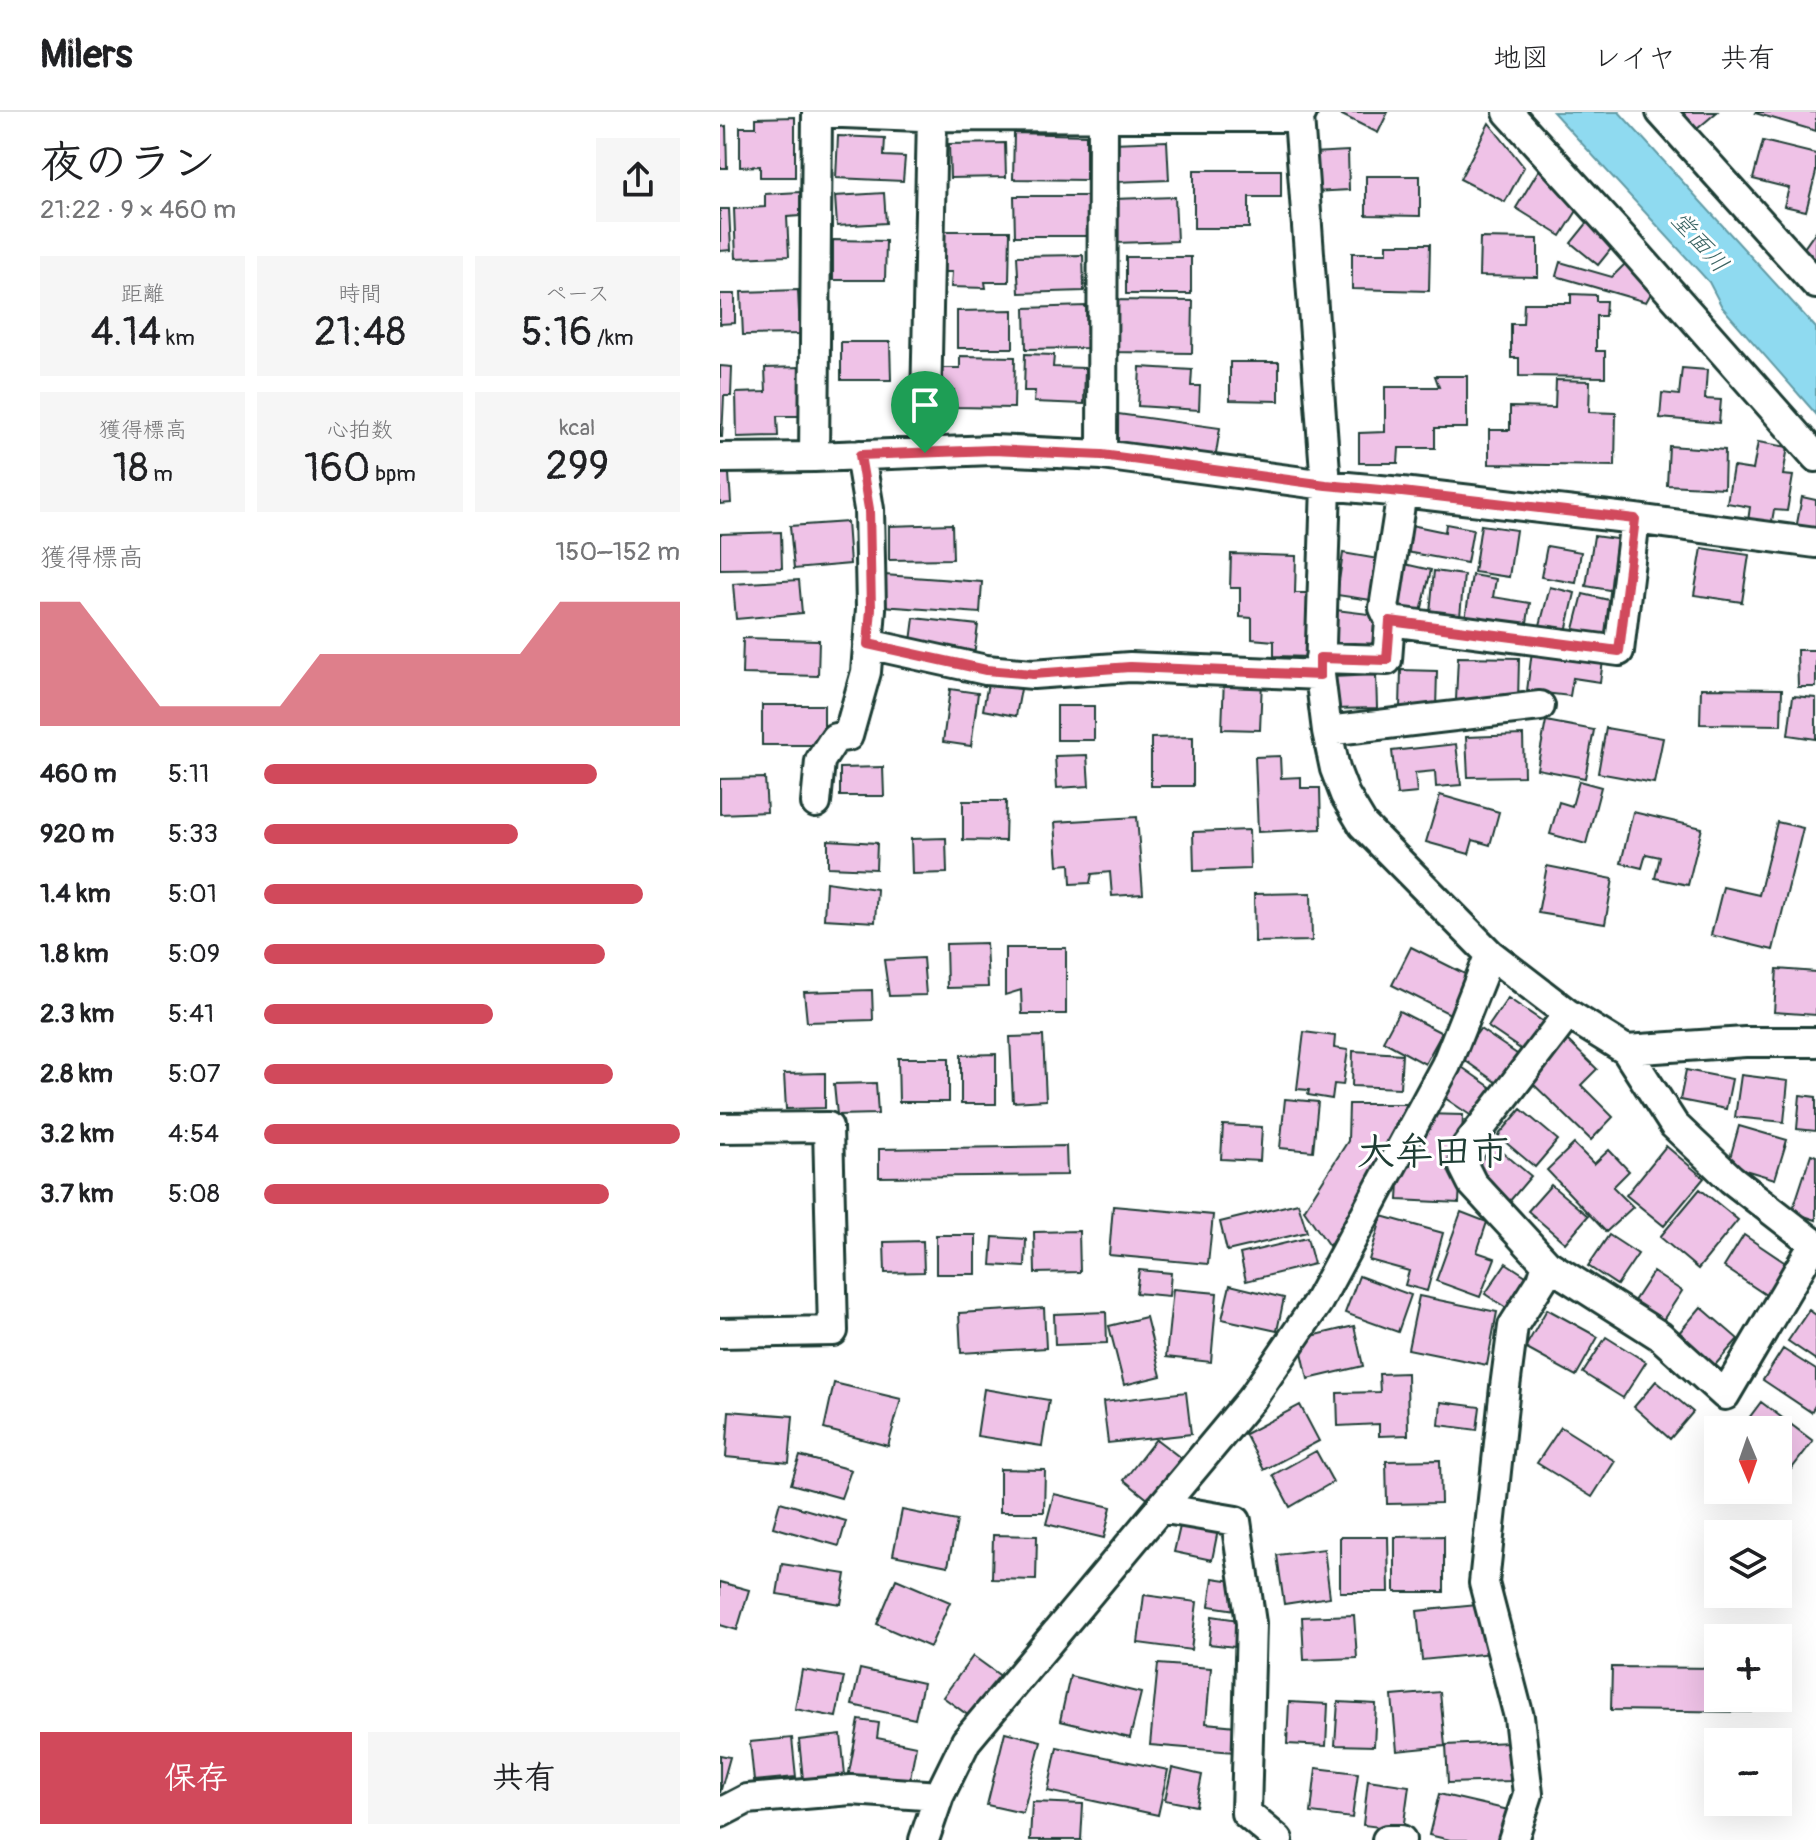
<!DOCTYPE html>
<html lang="ja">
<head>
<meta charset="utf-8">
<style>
	body { margin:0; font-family:Pangolin,"Klee One",sans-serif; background:#f6f6f6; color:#202124; height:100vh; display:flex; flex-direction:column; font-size:30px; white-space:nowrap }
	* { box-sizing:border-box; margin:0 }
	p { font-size:26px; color:#757577 }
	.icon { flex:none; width:44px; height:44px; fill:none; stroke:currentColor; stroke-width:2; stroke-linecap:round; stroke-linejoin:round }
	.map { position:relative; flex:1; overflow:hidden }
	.panel { display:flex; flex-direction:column; background:#fff; width:720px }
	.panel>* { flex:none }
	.needle { width:52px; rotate:178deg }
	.tools { position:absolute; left:984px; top:1304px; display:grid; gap:16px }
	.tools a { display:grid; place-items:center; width:88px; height:88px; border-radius:0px; background:#fff; box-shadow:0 8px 32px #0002; font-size:40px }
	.pin { position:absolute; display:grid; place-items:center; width:68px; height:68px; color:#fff; margin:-82px -34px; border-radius:50% 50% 50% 0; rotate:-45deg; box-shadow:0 0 8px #0007 }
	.pin .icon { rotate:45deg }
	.round { display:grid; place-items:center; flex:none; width:84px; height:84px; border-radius:0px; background:#f6f6f6 }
	.overview { display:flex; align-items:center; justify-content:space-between; height:136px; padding:0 40px }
	h1 { font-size:44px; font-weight:600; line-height:60px }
	.stats { display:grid; grid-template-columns:repeat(3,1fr); gap:12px; height:136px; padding:8px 40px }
	.stats div { display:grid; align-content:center; border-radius:0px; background:#f6f6f6; text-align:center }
	.stats b { font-size:40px; font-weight:600 }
	.stats small { font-size:22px; font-weight:400 }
	.stats p { font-size:22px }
	.chart { height:224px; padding:16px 40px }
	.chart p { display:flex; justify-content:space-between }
	.chart svg { width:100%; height:144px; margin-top:8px; fill:#d1495b; opacity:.7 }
	.action { display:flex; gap:16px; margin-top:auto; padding:16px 40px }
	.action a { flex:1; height:92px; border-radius:0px; background:#d1495b; color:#fff; font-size:32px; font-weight:600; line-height:92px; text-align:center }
	.action a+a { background:#f6f6f6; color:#202124 }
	ul { padding:0 40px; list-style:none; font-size:26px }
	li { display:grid; grid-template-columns:128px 96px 1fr; align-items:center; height:60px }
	li i { height:20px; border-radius:10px; background:#d1495b }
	header { display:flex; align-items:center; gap:48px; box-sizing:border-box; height:112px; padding:0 40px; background:#fff; border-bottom:2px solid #e0e0e0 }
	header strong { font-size:38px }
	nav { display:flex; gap:44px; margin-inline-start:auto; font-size:28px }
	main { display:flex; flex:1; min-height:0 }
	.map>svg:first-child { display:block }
	.water { fill:#8fdaf0; stroke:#629ba5; stroke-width:2 }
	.building { fill:#efc2e7; stroke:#1f3d34; stroke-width:2 }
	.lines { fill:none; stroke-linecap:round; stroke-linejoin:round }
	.street-casing { stroke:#1f3d34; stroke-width:34 }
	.street { stroke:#fff; stroke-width:28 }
	.route-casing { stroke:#fff; stroke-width:16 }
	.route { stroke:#d1495b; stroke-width:10 }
	.labels { text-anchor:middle; stroke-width:6; stroke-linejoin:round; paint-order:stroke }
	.water-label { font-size:24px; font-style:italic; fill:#3b6463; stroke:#fff }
	.town-label { font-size:38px; font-weight:bold; fill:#1f3d34; stroke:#fff }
</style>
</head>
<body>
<header>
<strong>Milers</strong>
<nav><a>地図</a><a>レイヤ</a><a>共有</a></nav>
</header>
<main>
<section class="panel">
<div class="overview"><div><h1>夜のラン</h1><p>21:22 · 9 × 460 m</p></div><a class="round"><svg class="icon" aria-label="share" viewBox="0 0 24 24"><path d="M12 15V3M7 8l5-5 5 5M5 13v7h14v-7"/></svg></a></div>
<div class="stats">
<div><p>距離</p><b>4.14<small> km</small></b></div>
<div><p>時間</p><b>21:48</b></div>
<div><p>ペース</p><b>5:16<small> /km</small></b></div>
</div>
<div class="stats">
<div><p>獲得標高</p><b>18<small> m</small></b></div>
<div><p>心拍数</p><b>160<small> bpm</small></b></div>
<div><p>kcal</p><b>299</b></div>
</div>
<div class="chart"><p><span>獲得標高</span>150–152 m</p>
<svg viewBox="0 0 160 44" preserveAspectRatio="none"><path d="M0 44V6L10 6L20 22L30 38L40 38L50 38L60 38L70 22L80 22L90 22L100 22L110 22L120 22L130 6L140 6L150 6L160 6V44z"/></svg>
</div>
<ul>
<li><b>460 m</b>5:11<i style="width:80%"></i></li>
<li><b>920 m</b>5:33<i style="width:61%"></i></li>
<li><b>1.4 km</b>5:01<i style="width:91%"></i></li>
<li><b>1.8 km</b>5:09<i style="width:82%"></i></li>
<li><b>2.3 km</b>5:41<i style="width:55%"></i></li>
<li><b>2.8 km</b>5:07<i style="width:84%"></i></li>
<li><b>3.2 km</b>4:54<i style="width:100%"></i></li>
<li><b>3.7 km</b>5:08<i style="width:83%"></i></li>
</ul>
<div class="action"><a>保存</a><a>共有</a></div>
</section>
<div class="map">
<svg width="1096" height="1728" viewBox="0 0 1096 1728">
	<rect width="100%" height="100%" fill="#fff"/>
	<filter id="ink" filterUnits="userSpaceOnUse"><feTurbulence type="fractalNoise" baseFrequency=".0125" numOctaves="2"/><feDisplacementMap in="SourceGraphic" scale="16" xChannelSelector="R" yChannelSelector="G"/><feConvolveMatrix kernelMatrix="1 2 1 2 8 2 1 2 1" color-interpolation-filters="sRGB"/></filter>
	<g filter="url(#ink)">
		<!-- water -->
		<path class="water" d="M833,0h66l197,216v86l-94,-107 -13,-25z"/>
		<!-- building -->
		<path class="building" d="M616,0h52l-10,21z
			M962,0h35l-20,17z
			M1096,0v19l-61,-18 1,-1z
			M75,5v60h-35v-11l-20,1v-40h16v-9z
			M769,11l35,44 -19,35 -45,-23z
			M6,14l1,42h-7v-41z
			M294,21l72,2v45l-73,-1z
			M118,24l47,2 -1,18 21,1 -2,24 -67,-3z
			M447,29l2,39 -55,2 -2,-39z
			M1043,29l53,13v18l-10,39 -22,-5 5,-18 -36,-9z
			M285,31l1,34 -56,1 -1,-34z
			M628,39l1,39 -36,2 -1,-39z
			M820,56l38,41 -17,27 -45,-28z
			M474,58h87v27h-32v31h-55z
			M646,64h54v40l-54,-1z
			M80,80v24l-13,1 2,39 -53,2 -2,-49 31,-2v-13z
			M164,81l2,30 -49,3 -2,-30z
			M294,84h74v40h-73z
			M455,85l2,44 -62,2 -2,-44z
			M0,97h9l2,41 -11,1z
			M868,110l27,22 -17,21 -27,-22z
			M218,119h72l-1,51h-24l1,6 -35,-1 1,-15h-14z
			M1096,119v30l-14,-10z
			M760,126l58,1v38l-59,-1z
			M113,128l53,1 -1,39h-52z
			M667,132h43l-1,47 -77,-2v-36h35z
			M363,143l1,36 -65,2 -2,-37z
			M406,145h65v37h-65z
			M840,150l52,15 14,-14 27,27 -7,12 -90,-26z
			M78,178l2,44 -57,1 -2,-43z
			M0,182h15v29l-15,1z
			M851,182l25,1v6h10l-1,15h-9v35h9v26l-86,-1v-18h-8v-34h12l1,-21h47z
			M388,188l85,1 -1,52 -84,-1z
			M366,194l1,42 -61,1 -1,-41z
			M293,198v38h-56v-37z
			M121,230h49l1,38h-50z
			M305,242l29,1 -1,12 32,1 -1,36 -50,-2 1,-11h-11z
			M240,244l55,1 -1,51 -60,-1v-17h-16l1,-22h21z
			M510,250h49v39l-49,-1z
			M0,254l12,1 -1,29h-7l-2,41h-2z
			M82,255l1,49h-26l1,20 -41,1 -1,-44 30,-1 -1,-24z
			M420,255l52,3 -1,16h9l-1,24 -61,-4z
			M962,256l25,2 -2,29 16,1 -2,23 -59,-5 2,-25 17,2z
			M715,264h32v52h-32v20h-36l-1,15h-39v-30l26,-1v-45h54z
			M836,268l34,1 -1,31 27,1 -1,53 -126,-2v-34h21v-23l45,1z
			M398,302l102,14 -5,32 -101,-14z
			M1038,330l30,5 -5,28 10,1 -6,35 -13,-1 -4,22 -23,-4 3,-21 -23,-4 6,-36 20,3z
			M949,334l56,4 -1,38 -57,-3z
			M0,362h9l2,29 -11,1z
			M1082,385l14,3v32l-20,-3z
			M127,410l3,42 -56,5 -4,-43z
			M232,412l1,35 -64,1v-34z
			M726,412l27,5 -6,34 -61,-11 5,-27 34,7z
			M761,413l35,5 -7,47 -35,-5z
			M61,420l1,36 -62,1v-35z
			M874,424l29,4 -8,51 -29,-5z
			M827,434l34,6 -5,31 -35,-6z
			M982,436l47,7 -7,47 -48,-7z
			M623,441l41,7 -6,41 -41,-6z
			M511,442l65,2 -1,37h18l-2,64 -37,-1v-15l-22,-2v-21l-12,-1v-29h-10z
			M680,451l31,7 -11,46 -30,-7z
			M714,459l30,4 -4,41 -30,-3z
			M164,463l98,7 -2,31 -98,-7z
			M752,463l24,4 -3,18 37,6 -4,26 -61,-10z
			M79,468l3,33 -66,6 -3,-35z
			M830,475l25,6 -10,43 -26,-7z
			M863,482l30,7 -10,40 -30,-8z
			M616,498l41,5 -5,40 -41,-5z
			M194,506l64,7 -4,31 -64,-7z
			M23,526l76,2 -1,36 -76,-2z
			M1077,538h19v37h-18z
			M812,539l71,10 -3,21 -27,-4 -3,18 -43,-5z
			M738,545l61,1 -1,43 -62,-1z
			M681,558l36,1 -1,38 -36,-1z
			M656,563l1,33 -45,1 -1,-32z
			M504,566l38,2 -2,50 -38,-1z
			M268,571l33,6 -5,27 -33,-6z
			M981,576l81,1 -1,36 -81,-1z
			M230,577l28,4 -7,53 -28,-4z
			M1073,584l23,2v41l-28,-4z
			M42,593h62v40h-62z
			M337,594h37v34h-37z
			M826,609l48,9 -9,48 -48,-9z
			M886,616l57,10 -9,45 -56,-10z
			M803,623l1,41 -56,1 -2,-40z
			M473,625v49h-42v-48z
			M736,632l5,41 -25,2 -1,-16 -20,2 2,20 -20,2 -5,-44z
			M367,643l2,31 -32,2 -2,-32z
			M560,644l1,22 20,-1v11h19l1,41 -63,3 -3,-75z
			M163,655l1,29h-44v-28z
			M45,666l2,34 -47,2v-35z
			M859,669l22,6 -15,57 -36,-10 9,-32 13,4z
			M720,683l59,17 -9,33 -17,-5 -4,14 -43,-12z
			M243,689h43l-1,40 -42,-1z
			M913,700l69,16 -14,57 -33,-7 5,-21 -14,-3 -4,14 -21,-5z
			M417,705l6,77 -31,2 -2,-24 -18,2 -2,9 -19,1 -1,-20 -12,1 -3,-43z
			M1057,710l26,6 -30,122 -62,-15 12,-48 36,8z
			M529,718l1,39 -56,2 -1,-39z
			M226,726l1,35 -35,1 -1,-35z
			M108,728l49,3 -1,26 -48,-2z
			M827,754l66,13 -8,45 -67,-11z
			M106,770l51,7 -2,33 -51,-3z
			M591,781l1,48 -57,1 -1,-48z
			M266,831l2,44 -41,1 -1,-44z
			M691,835l62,31 -19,38 -62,-31z
			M285,836h61v66h-44l-1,-24 -16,5z
			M203,846l3,37 -37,1 -5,-36z
			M1057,857l39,3v43l-42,-3z
			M152,878l1,30 -66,2 -3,-30z
			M788,886l40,27 -20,29 -40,-27z
			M679,899l43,22 -17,31 -42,-23z
			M760,917l40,27 -20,29 -40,-28z
			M584,920l31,4 -1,12 14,2 -5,35 -9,-1 -2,15 -24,-4 1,-5 -12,-1z
			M323,924l3,64 -33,2 -3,-65z
			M847,928l30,29 -16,16 32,32 -22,23 -63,-61z
			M633,939l49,3 -2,34 -48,-2z
			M276,942v50h-35v-49z
			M178,946h51v44h-50z
			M736,951l40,28 -20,28 -40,-27z
			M966,958l46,9 -6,30 -46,-9z
			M105,961v35l-39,1 -2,-35z
			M1021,963l47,6 -4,41 -49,-5z
			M156,971l2,31 -41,1 -3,-31z
			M1080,983l16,2v34l-19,-2z
			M565,987l33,3 -5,49 -33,-3z
			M629,992h58l-24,51 -54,91 -25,-36 44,-69z
			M801,997l37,31 -23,27 -37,-31z
			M703,1002l40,1 -4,88 -61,-3 3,-55 20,1z
			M503,1013l39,2 -2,34 -39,-2z
			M1019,1014l48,14 -12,39 -47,-14z
			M854,1032l20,20 15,-14 20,21 -16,16 20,20 -27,25 -59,-62z
			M774,1033l37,31 -22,26 -37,-31z
			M346,1034l1,29 -188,2v-28z
			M946,1034l38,32 -40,48 -38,-31z
			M1091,1042l5,2v64l-24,-8z
			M831,1073l37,31 -23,27 -37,-32z
			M980,1077l38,31 -40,49 -38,-32z
			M578,1091l9,29 -80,19 -7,-29z
			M393,1094l100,9 -5,49 -99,-9z
			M741,1100l26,10 -10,30 18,6 -15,39 -44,-16z
			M662,1104l61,17 -16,58 -22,-6 4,-14 -40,-11z
			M359,1119l1,41 -45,1 -1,-41z
			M216,1123h40v39h-40z
			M889,1123l29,19 -21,31 -29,-19z
			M1024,1123l49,33 -21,31 -48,-32z
			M273,1125l33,2 -1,28 -34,-2z
			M587,1126l7,26 -68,17 -6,-27z
			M203,1129l1,31 -39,1 -1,-31z
			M786,1151l29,19 -21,31 -29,-19z
			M419,1158l32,3 -2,23 -33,-3z
			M933,1160l29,19 -21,32 -29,-19z
			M639,1164l52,19 -13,37 -53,-19z
			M510,1173l54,13 -7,33 -55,-12z
			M453,1177l44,4 -6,69 -45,-5z
			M699,1184l78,16 -10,53 -79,-16z
			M981,1195l37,32 -23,26 -37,-31z
			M324,1196l2,40 -85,5 -2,-40z
			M827,1197l51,28 -22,39 -51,-28z
			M1089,1198l7,5v45l-28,-19z
			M386,1200l1,31 -52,2 -1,-31z
			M426,1205l15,59 -37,9 -15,-59z
			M634,1214l9,40 -55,13 -9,-40z
			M886,1225l40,25 -23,36 -40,-25z
			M1063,1237l33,21v34l-5,8 -48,-32z
			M687,1261l1,62 -29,1v-12l-41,2 -1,-33 43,-1 -1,-18z
			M936,1269l37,31 -23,27 -36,-32z
			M114,1271l67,16 -13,47 -64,-17z
			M264,1277l65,11 -7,46 -65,-10z
			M466,1280l5,42 -83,9 -5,-41z
			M721,1290l39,5 -3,23 -38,-5z
			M1041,1290l52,39 -27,35 -8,-6v-40h-38z
			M580,1293l19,36 -55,29 -19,-36z
			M9,1299l64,5 -4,47 -63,-6z
			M841,1315l54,34 -23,36 -55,-34z
			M436,1327l26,20 -33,41 -25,-20z
			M596,1339l17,31 -43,25 -17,-32z
			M80,1344l51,14 -10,28 -50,-14z
			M720,1348l1,43 -54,1 -1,-43z
			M280,1357l45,1 -1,42h-44z
			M334,1382l57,13 -7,31 -58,-14z
			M60,1390l66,19 -7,25 -66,-19z
			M182,1398l55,11 -9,45 -55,-11z
			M461,1410l37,8 -6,30 -38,-8z
			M273,1423l44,1 -1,44 -44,-1z
			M724,1424v56h-49v-55z
			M620,1425h48l1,55h-49z
			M604,1437l6,48 -46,7 -7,-49z
			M62,1452l64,10 -5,30 -64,-10z
			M493,1466l27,4 -4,28 -27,-4z
			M176,1467l54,23 -20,45 -53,-23z
			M0,1470l29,8 -12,40 -17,-5z
			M424,1483l53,7 -6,48 -53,-7z
			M767,1492l5,49 -70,7 -5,-49z
			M634,1503l3,43 -53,2 -2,-43z
			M492,1504l27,4 -4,27 -26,-3z
			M253,1544l29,21 -30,41 -29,-21z
			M438,1552l53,4 -5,55 30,3 -2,26 -84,-7z
			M892,1555l106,1v30h33v14l-140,-2z
			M140,1557l63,14 -8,36 -63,-14z
			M82,1558l42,7 -8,40 -41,-8z
			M350,1564l71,17 -11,45 -70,-17z
			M720,1580l5,54 -48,5 -5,-55z
			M569,1590l39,2 -2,42 -39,-2z
			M618,1590l38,2 -2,42 -39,-1z
			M139,1608l20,3 -2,15 39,8 -8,43 -60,-11z
			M285,1620l36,9 -18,72 -36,-8z
			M121,1623l4,40 -42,4 -4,-39z
			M72,1626l4,39 -42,4 -4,-39z
			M789,1630l1,39 -62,2 -2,-38z
			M337,1635l111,23 -10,45 -110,-24z
			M0,1643l10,2 -10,36z
			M452,1656l30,7 -6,31 -31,-6z
			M596,1656l42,5 -6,45 -41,-5z
			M648,1668l41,6 -6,44 -40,-5z
			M719,1682l74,17 -7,29h-56l-21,-5z
			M312,1690l51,2 -2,36h-51z"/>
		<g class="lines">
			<defs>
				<path id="street" d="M582,0l-3,5 27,368 -6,190 7,56 8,38 10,26 18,30 127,129 78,60 58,36 48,75 57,54 85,66
					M788,0l110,121 198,224
					M941,0l155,172
					M205,341l7,-337
					M382,343l1,-338
					M94,345l3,-345 104,4 378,1
					M0,346l94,-1 179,-7 109,5 224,30 76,7 233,27 181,24
					M670,509l-6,-13 18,-116
					M148,532l118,26 47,4 97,-7 190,8
					M600,546l67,2 3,-39 229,30 16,-132
					M607,619l213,-25
					M96,691l4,-42 15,-23 13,-2 18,-64 5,-63 -2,-100 -9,-54
					M906,938l119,-8h71
					M0,1016l108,-1 5,204 -113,2
					M827,1152l113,72 65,59 89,-151
					M440,1396l76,13 15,102 -5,190 32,27
					M0,1701l27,-14 104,-9 88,6
					M204,1728l15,-44 27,-55 287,-344 65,-95 128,-237 44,-111
					M667,1728h14
					M793,1728l15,-46 -9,-77 -35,-134 21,-196 8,-61 29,-46 5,-16 -75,-81 -8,-16 2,-20 102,-133"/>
			</defs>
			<!-- street casing -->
			<use href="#street" class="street-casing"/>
			<!-- street -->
			<use href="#street" class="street"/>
		</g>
	</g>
	<g class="lines" filter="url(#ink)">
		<defs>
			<path id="route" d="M273,338l109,5 224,30 76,7 233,27 -16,132 -229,-30 -3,39 -67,-2v17l-190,-8 -97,7 -47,-4 -118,-26 3,-35 -2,-100 -9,-54z"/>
		</defs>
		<!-- route casing -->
		<use href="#route" class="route-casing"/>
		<!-- route -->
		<use href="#route" class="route"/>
	</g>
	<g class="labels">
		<!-- water labels -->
		<g class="water-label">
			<text transform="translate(980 130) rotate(48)" y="8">堂面川</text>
		</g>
		<!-- town labels -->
		<g class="town-label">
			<text x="713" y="1052">大牟田市</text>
		</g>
	</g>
</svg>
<div class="tools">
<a><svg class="needle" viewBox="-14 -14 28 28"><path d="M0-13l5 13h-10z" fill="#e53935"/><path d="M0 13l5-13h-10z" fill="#757577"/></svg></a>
<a><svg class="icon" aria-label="layers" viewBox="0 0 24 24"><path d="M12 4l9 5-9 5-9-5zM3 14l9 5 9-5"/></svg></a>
<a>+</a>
<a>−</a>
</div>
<div class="pin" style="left:205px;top:341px;background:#1e9e55"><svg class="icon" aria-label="arrive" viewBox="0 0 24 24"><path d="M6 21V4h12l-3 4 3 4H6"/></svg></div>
</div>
</main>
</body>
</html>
